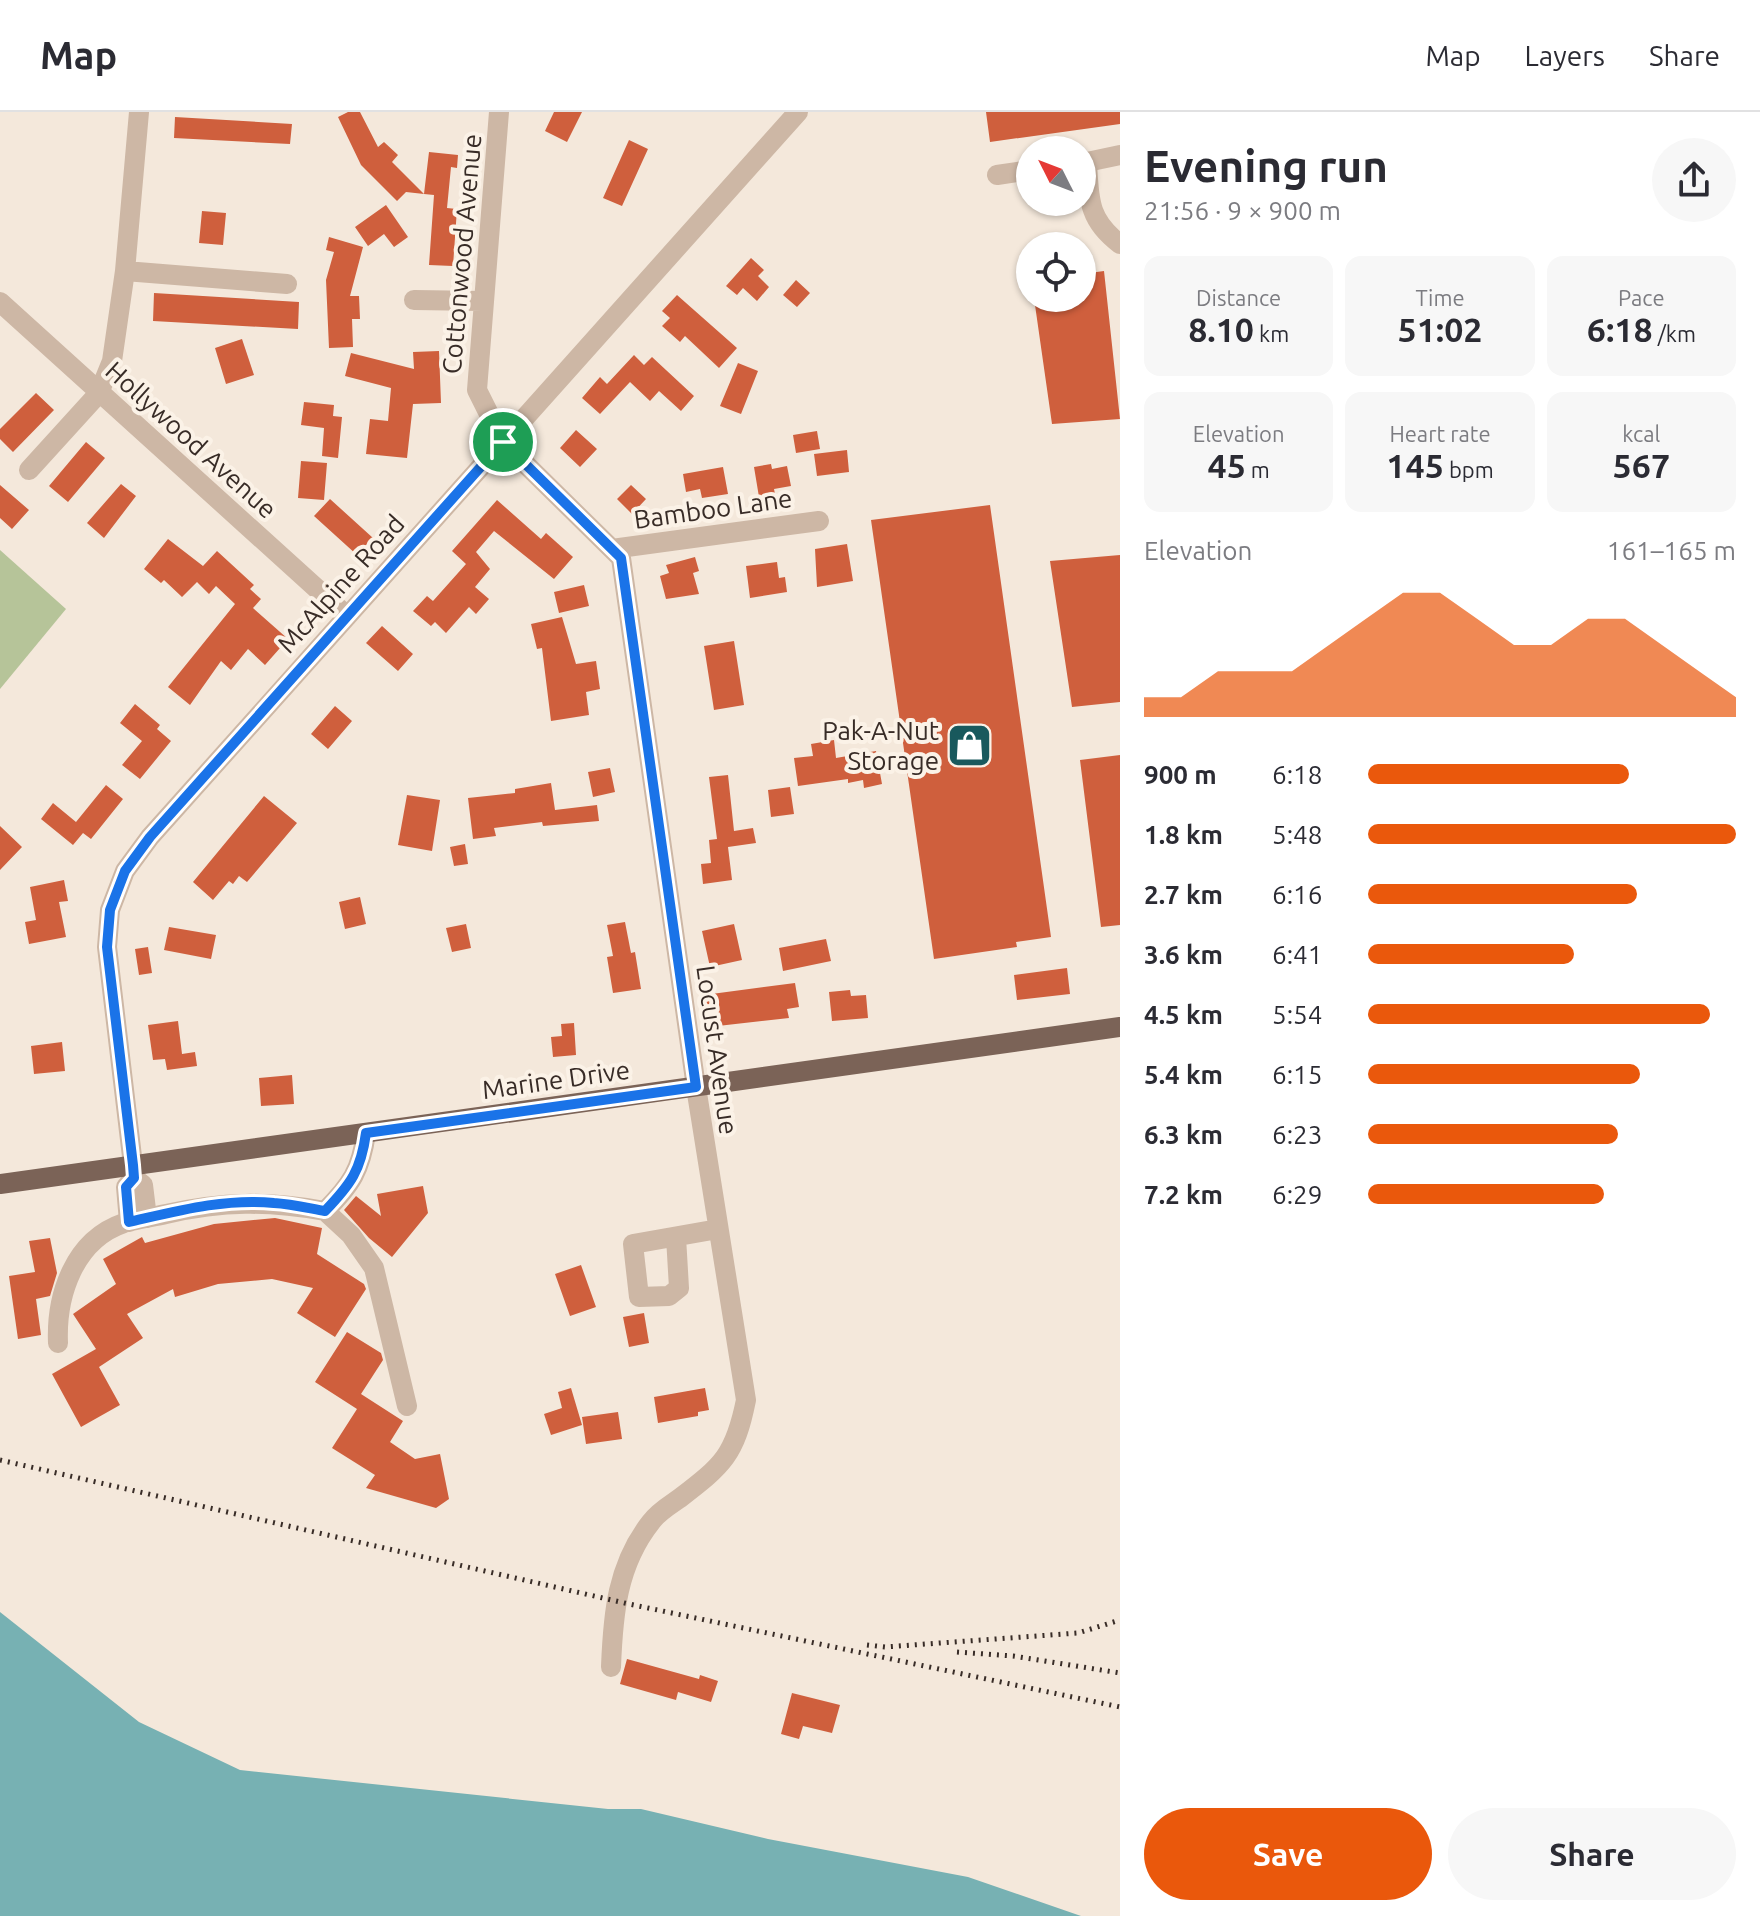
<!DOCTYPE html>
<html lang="en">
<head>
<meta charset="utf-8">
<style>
	body { margin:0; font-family:Ubuntu,sans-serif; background:#f7f7f7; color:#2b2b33; height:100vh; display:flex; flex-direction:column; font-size:30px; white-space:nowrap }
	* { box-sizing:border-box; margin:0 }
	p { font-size:26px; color:#7c7c81 }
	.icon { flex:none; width:44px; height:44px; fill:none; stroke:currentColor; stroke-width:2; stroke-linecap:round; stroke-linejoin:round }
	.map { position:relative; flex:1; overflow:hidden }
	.details { display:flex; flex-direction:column; background:#fff; width:640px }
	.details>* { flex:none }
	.needle { width:52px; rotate:312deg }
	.fabs { position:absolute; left:1016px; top:24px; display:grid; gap:16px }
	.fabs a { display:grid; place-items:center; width:80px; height:80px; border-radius:50%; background:#fff; box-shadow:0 2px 6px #0004; font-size:40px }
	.pin { position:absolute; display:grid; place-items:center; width:68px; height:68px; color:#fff; margin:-34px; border:4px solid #fff; border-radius:50%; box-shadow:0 2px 8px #0007 }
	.round { display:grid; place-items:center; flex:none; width:84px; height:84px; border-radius:42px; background:#f7f7f7 }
	.overview { display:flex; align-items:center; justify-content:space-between; height:136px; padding:0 24px }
	h1 { font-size:44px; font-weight:600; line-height:60px }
	.metrics { display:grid; grid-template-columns:repeat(3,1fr); gap:12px; height:136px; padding:8px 24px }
	.metrics div { display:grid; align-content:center; border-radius:16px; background:#f7f7f7; text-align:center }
	.metrics b { font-size:34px; font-weight:600 }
	.metrics small { font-size:22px; font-weight:400 }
	.metrics p { font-size:22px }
	.chart { height:224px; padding:16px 24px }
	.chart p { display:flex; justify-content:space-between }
	.chart svg { width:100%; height:144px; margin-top:8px; fill:#ea580c; opacity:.7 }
	.action { display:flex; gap:16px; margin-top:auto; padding:16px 24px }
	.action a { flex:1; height:92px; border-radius:48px; background:#ea580c; color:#fff; font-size:32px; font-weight:600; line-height:92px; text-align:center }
	.action a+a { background:#f7f7f7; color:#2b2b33 }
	ul { padding:0 24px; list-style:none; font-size:26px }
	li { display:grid; grid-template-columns:128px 96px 1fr; align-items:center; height:60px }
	li i { height:20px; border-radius:10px; background:#ea580c }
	header { display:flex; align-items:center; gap:48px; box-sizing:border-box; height:112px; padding:0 40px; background:#fff; border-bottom:2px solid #e1e1e2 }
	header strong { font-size:38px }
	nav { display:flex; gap:44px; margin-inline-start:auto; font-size:28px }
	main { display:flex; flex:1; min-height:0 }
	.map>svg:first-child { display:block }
	.green { fill:#b6c499 }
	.water { fill:#77b1b3 }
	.building { fill:#cf5f3d }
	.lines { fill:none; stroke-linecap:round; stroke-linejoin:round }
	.minor { stroke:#cdb7a5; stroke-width:20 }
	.major { stroke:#7b6357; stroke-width:20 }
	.rail { stroke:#382c27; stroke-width:5; stroke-dasharray:2 6; stroke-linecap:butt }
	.route-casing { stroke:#fff; stroke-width:16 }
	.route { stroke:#1a73e8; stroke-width:10 }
	.labels { text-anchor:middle; stroke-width:8; stroke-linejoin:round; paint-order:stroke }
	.street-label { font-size:26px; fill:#382c27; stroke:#fbf2e7 }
	.poi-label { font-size:26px; fill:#382c27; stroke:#fbf2e7; text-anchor:end }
</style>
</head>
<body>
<header>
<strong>Map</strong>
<nav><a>Map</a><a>Layers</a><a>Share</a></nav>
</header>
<main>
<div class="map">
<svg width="1120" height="1804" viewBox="0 0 1120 1804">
	<rect width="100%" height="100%" fill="#f4e8db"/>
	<!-- green -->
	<path class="green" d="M0,438l66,59 -66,80z"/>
	<!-- water -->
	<path class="water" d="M0,1500l139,110 101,48 368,39h33l127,30 200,38 113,39h-1081z"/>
	<!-- building -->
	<path class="building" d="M348,0h12l18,35 6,-5 14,13 -6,7 32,32 -18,-2 -9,9 -36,-36 -23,-48z
		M554,0h28l-15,30 -22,-11z
		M986,0h134v12l-130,18z
		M175,5l117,7 -2,20 -116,-6z
		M629,28l19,9 -26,57 -19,-8z
		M429,40l29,3 -1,13 -6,-1 -4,41 10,1 -4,57 -24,-1 5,-70 -10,-1z
		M386,93l22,32 -14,10 -10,-13 -16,12 -13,-19z
		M202,99l24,2 -3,32 -24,-2z
		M329,125l34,10 -13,49h9l1,23h-8l1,28 -24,1 -3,-68 8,-28 -8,-2z
		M751,146l13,12 -6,6 11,11 -12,14 -14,-13 -6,7 -11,-9z
		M1104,159l16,148 -68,5 -18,-126h48v-24z
		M796,168l14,13 -13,14 -14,-12z
		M154,181l145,9 -1,27 -145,-8z
		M677,183l60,53 -18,20 -34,-32 -5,6 -18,-16 8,-8 -8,-7z
		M242,227l12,36 -28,9 -11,-36z
		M439,239l2,52 -28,1 -6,54 -41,-4 4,-35 18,2 3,-33 -46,-12 6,-23 63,16 -1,-17z
		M634,243l10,10 8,-8 42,39 -13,15 -22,-20 -9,10 -20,-19 -30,32 -18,-16 18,-21 7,7z
		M738,251l20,8 -17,43 -21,-8z
		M36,281l18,17 -41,42 -13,-13v-10z
		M304,290l30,3 -1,11 9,1 -4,41 -16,-2 2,-28 -23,-3z
		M576,318l21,19 -17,18 -20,-19z
		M817,319l3,18 -24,4 -3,-18z
		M86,330l19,16 -37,44 -19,-16z
		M847,338l2,22 -32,4 -3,-22z
		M301,349l26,2 -3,37 -26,-2z
		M771,352l1,5 15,-3 4,20 -17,3 1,5 -16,3 -5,-30z
		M723,355l5,27 -26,4 -2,-9 -14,3 -3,-18z
		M121,372l15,12 -32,42 -17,-15z
		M0,373l29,25 -17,19 -12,-11z
		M631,373l15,14 -14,15 -15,-15z
		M330,387l43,39 -16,17 -43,-39z
		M497,388l44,39 5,-6 27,24 -19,22 -60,-48 -18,21 14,17 -15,18 14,12 -13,15 -7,-7 -23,26 -11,-11 -4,4 -18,-15 14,-15 6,5 33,-37 -14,-13z
		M990,393l61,432 -35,5 1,5 -83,12 -63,-439z
		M168,427l35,27 14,-15 37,34 -4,4 11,10 -8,9 35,31 -23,26 -17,-16 -17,21 -10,-9 -31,44 -22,-18 67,-83 -19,-18 -7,8 -12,-12 -15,15 -18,-17 -3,3 -17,-14z
		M847,432l6,37 -36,6 -2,-38z
		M1120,443v147l-48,5 -22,-146z
		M695,445l4,14 -6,2 6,21 -33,5 -6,-23 9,-3 -3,-8z
		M777,450l2,16 6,-1 2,15 -37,6 -4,-32z
		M584,473l5,21 -30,7 -5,-21z
		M562,505l14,47 20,-3 4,28 -14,3 3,23 -38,6 -9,-73 -5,1 -6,-25z
		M382,514l31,28 -15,17 -32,-28z
		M734,529l10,64 -30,5 -10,-64z
		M135,592l25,21 -3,4 14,12 -31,38 -18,-14 20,-24 -22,-18z
		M335,594l17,15 -24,28 -17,-15z
		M834,628l2,18 40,-7 6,33 -18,4 -1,-8 -15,3v-4l-50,7 -4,-28 19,-2 -2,-12z
		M1120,643v170l-19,2 -21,-167z
		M610,656l5,24 -22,5 -5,-25z
		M728,663l6,56 19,-3 3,15 -28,4 4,33 -29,4 -2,-20 10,-1 -2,-23 8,-1 -8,-62z
		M551,671l4,27 42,-5 2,16 -56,5 -1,-4 -48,6 2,8 -23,3 -5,-41 47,-5v-4z
		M106,673l17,14 -32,40 -8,-6 -10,12 -32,-26 12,-16 23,19z
		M790,675l4,27 -23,3 -3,-27z
		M407,683l33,5 -8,51 -34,-6z
		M264,684l33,27 -50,59 -8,-6 -6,8 -4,-3 -16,19 -20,-18z
		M0,714l22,21 -22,23z
		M465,732l3,20 -14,2 -4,-19z
		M64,768l4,21 -9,1 7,35 -37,7 -4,-22 11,-2 -6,-33z
		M360,785l6,27 -21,5 -6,-27z
		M625,810l6,31 4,-1 6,37 -28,4 -6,-36 6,-1 -6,-31z
		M466,812l5,24 -19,4 -6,-24z
		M734,812l8,36 -32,7 -8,-36z
		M169,815l47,8 -5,24 -47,-9z
		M826,827l5,22 -48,10 -4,-23z
		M148,835l4,26 -13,2 -4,-26z
		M1067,856l3,26 -53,6 -3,-25z
		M795,871l4,24 -12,2 2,9 -80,9 -5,-32z
		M850,878l1,6 15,-1 2,23 -36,3 -3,-29z
		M178,909l4,33 13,-2 2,14 -30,4 -2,-11 -12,1 -5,-35z
		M574,911l2,32 -23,2 -2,-20 11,-1 -1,-12z
		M62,930l3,29 -31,3 -3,-28z
		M292,963l2,29 -33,2 -2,-28z
		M423,1074l5,27 -36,44 -23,-19 -25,-28 12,-14 25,20 -4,-22z
		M275,1106l47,10 -5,26 47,30 2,5 -31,48 -38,-24 16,-25 -41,-9 -54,5 -43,13 -2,-8 -46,25 16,24 -44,29 21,38 -39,22 -29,-53 44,-25 -23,-35 43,-30 -13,-25 39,-22 3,6 69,-19z
		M50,1126l7,35 -7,23 -14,3 5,36 -23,4 -9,-63 26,-4 -6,-31z
		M581,1153l15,42 -26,9 -15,-42z
		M644,1201l5,30 -20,4 -6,-30z
		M347,1220l34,21 2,7 -22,34 42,27 -13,21 25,17 25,-5 9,45 -13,9 -70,-20 9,-13 -43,-27 25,-39 -42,-27z
		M571,1276l11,37 -31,10 -7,-21 18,-6 -4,-16z
		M705,1276l4,22 -11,2v4l-40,7 -4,-26z
		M618,1300l4,27 -36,5 -4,-27z
		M627,1547l72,20 1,-4 18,6 -7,21 -33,-10 -2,8 -56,-16z
		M792,1581l48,12 -8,28 -29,-7 -4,13 -18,-5z"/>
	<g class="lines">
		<!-- minor -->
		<path class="minor" d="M499,0l-22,278 26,52 118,116 75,529 50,313c-11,55 -23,65 -66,98 -10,7 -22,14 -29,24 -34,43 -38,92 -40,145
			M1120,43l-33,7c2,37 1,58 33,82
			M997,63l33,-5
			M125,159l162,13
			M414,188l69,1
			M0,190l347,314
			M29,358l70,-77 13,-32 13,-90 14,-159
			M612,437l207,-28
			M134,1066l9,7 4,33
			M325,1099l26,24 23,33 33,138
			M129,1110l-3,-35 8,-9 -1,-13 -26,-218 3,-37 15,-39 25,-34 648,-725
			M676,1125l3,51 -10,8 -30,1 -6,-53 85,-15
			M58,1231c-2,-48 16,-103 66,-120 14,-4 29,-6 42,-9 57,-13 102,-13 159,-3 26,-26 36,-41 41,-78"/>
		<!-- major -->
		<path class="major" d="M0,1072l1120,-157"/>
		<!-- rail -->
		<path class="rail" d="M0,1348l629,144 491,103
			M867,1533l18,2 193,-14 42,-13
			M957,1540l56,4 107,17"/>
	</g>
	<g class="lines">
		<defs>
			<path id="route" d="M503,330l118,116 75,529 -330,46c-5,37 -15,51 -41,78 -17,-3 -34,-7 -51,-8 -49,-5 -97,8 -145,19l-3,-35 8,-9 -1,-13 -26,-218 3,-37 15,-39 25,-34z"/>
		</defs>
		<!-- route casing -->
		<use href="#route" class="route-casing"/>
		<!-- route -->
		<use href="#route" class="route"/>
	</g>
	<!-- icons -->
	<defs>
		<symbol id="shop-square" viewBox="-11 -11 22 22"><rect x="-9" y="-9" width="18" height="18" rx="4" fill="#19595d" stroke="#fbf2e7"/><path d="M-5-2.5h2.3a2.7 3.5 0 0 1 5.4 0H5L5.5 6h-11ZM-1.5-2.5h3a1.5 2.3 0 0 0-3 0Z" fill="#fff"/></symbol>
	</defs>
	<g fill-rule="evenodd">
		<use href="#shop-square" x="944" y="608" width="51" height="51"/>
	</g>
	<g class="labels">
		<!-- street labels -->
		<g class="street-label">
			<text transform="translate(462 142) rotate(-85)" y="9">Cottonwood Avenue</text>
			<text transform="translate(191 328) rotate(42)" y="9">Hollywood Avenue</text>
			<text transform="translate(713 397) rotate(-8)" y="9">Bamboo Lane</text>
			<text transform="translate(341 472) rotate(-48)" y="9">McAlpine Road</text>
			<text transform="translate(717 938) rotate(82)" y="9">Locust Avenue</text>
			<text transform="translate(556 968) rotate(-8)" y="9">Marine Drive</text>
		</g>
		<!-- poi labels -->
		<g class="poi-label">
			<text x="939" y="628">Pak-A-Nut<tspan x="939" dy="30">Storage</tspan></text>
		</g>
	</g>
</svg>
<div class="fabs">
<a><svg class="needle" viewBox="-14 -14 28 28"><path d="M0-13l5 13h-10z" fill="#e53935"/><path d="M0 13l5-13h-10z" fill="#7c7c81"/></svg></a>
<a><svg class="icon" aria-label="locate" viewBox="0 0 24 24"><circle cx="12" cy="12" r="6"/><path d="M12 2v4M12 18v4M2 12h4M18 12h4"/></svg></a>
</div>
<div class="pin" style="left:503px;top:330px;background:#1e9e55"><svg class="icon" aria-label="arrive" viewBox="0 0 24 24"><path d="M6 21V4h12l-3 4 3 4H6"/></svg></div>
</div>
<section class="details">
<div class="overview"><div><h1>Evening run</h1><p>21:56 · 9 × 900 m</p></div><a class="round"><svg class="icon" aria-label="share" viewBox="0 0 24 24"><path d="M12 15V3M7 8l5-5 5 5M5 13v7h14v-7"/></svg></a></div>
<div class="metrics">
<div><p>Distance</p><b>8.10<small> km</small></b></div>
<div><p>Time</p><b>51:02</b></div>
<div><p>Pace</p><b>6:18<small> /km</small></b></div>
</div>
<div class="metrics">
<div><p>Elevation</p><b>45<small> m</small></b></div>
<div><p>Heart rate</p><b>145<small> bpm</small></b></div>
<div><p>kcal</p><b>567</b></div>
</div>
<div class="chart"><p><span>Elevation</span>161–165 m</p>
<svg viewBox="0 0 160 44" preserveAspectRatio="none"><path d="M0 44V38L10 38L20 30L30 30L40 30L50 22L60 14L70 6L80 6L90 14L100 22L110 22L120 14L130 14L140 22L150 30L160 38V44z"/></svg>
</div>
<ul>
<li><b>900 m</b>6:18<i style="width:71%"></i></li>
<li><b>1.8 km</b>5:48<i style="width:100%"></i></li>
<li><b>2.7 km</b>6:16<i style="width:73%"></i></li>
<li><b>3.6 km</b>6:41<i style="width:56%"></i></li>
<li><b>4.5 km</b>5:54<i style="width:93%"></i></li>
<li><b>5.4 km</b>6:15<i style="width:74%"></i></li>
<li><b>6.3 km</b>6:23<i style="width:68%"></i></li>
<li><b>7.2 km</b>6:29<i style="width:64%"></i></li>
</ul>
<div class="action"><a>Save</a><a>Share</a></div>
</section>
</main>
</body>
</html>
